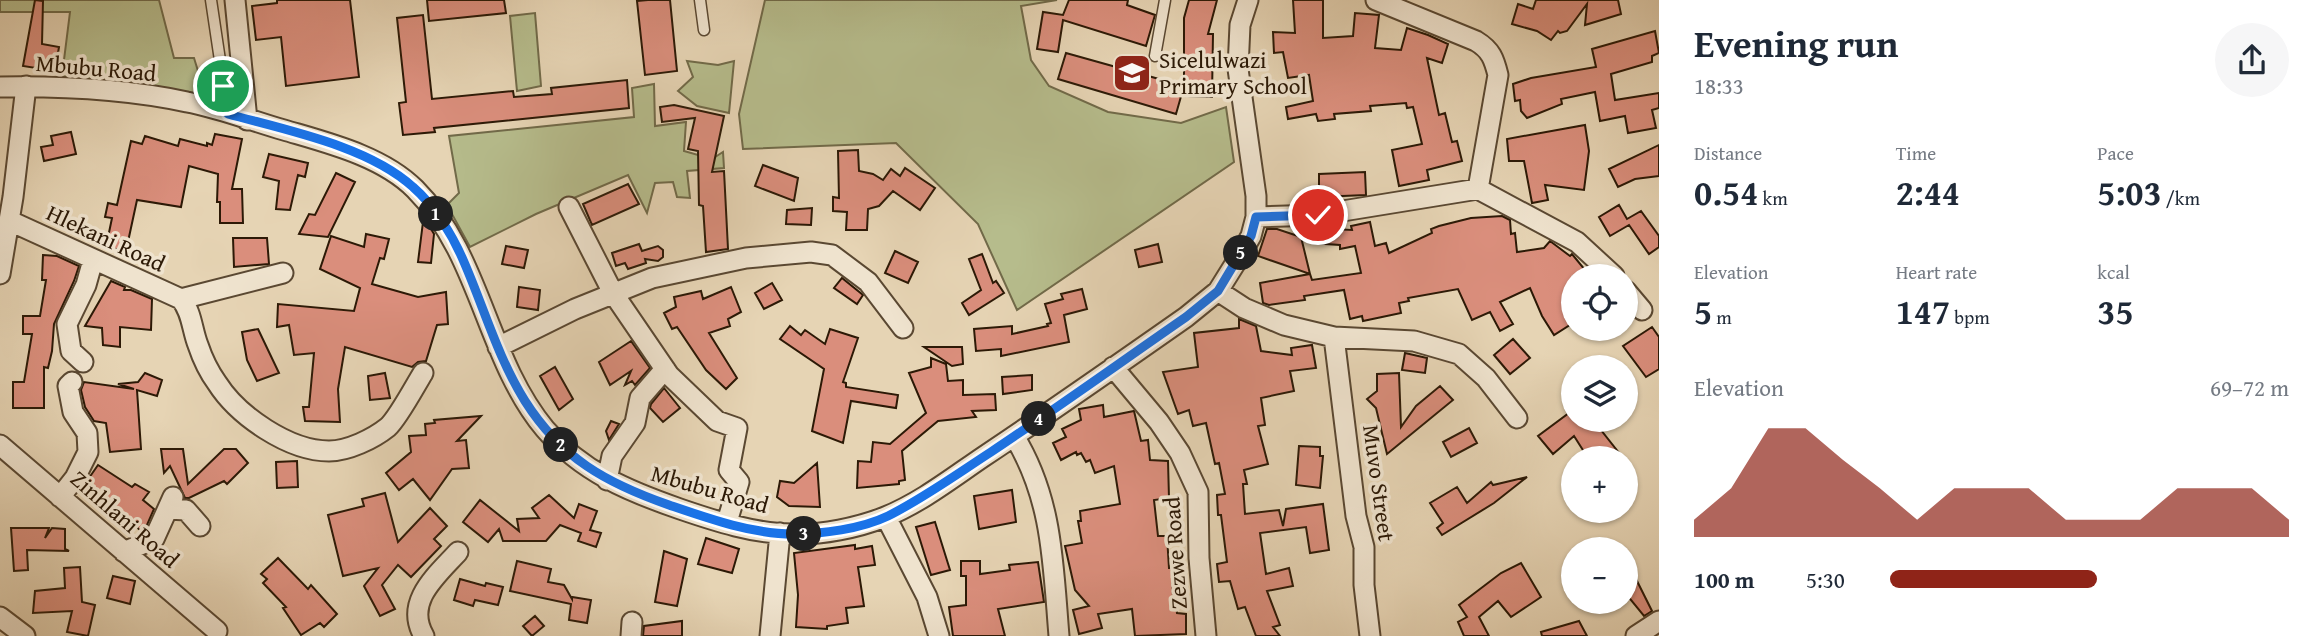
<!DOCTYPE html>
<html lang="en">
<head>
<meta charset="utf-8">
<style>
	body { margin:0; font-family:"Gentium Book Plus",serif; background:#f6f6f7; color:#1f2937; height:100vh; display:flex; flex-direction:column; font-size:26px; white-space:nowrap }
	* { box-sizing:border-box; margin:0 }
	p { font-size:23px; color:#747a83 }
	.icon { flex:none; width:38px; height:38px; fill:none; stroke:currentColor; stroke-width:2; stroke-linecap:round; stroke-linejoin:round }
	.map { position:relative; flex:1; overflow:hidden }
	.details { display:flex; flex-direction:column; background:#fff; width:665px }
	.details>* { flex:none }
	.buttons { position:absolute; left:1561px; top:264px; display:grid; gap:14px }
	.buttons a { display:grid; place-items:center; width:77px; height:77px; border-radius:50%; background:#fff; box-shadow:0 2px 5px #0004; font-size:35px }
	.pin { position:absolute; display:grid; place-items:center; width:60px; height:60px; color:#fff; margin:-30px; border:4px solid #fff; border-radius:50%; box-shadow:0 2px 7px #0007 }
	.km { position:absolute; width:35px; height:35px; margin:-18px; border-radius:50%; background:#222; color:#fff; font-size:19px; line-height:35px; text-align:center }
	.round { display:grid; place-items:center; flex:none; width:74px; height:74px; border-radius:37px; background:#f6f6f7 }
	.overview { display:flex; align-items:center; justify-content:space-between; height:119px; padding:0 35px }
	h1 { font-size:38px; font-weight:700; line-height:52px }
	.figures { display:grid; grid-template-columns:repeat(3,1fr); gap:10px; height:119px; padding:7px 35px }
	.figures div { display:grid; align-content:center }
	.figures b { font-size:35px; font-weight:700 }
	.figures small { font-size:19px; font-weight:400 }
	.figures p { font-size:19px }
	.chart { height:196px; padding:14px 35px }
	.chart p { display:flex; justify-content:space-between }
	.chart svg { width:100%; height:126px; margin-top:7px; fill:#8f2418; opacity:.7 }
	ul { padding:0 35px; list-style:none; font-size:23px }
	li { display:grid; grid-template-columns:112px 84px 1fr; align-items:center; height:52px }
	li i { height:18px; border-radius:9px; background:#8f2418 }
	main { display:flex; flex:1; min-height:0 }
	.map>svg:first-child { display:block }
	.green { fill:#b6bc8c; stroke:#716a49; stroke-width:2 }
	.building { fill:#da8e7c; stroke:#2c1906; stroke-width:2 }
	.lines { fill:none; stroke-linecap:round; stroke-linejoin:round }
	.service-casing { stroke:#5a4832; stroke-width:13 }
	.minor-casing { stroke:#5a4832; stroke-width:23 }
	.service { stroke:#efe3ce; stroke-width:10 }
	.minor { stroke:#efe3ce; stroke-width:19 }
	.route-casing { stroke:#fff; stroke-width:14 }
	.route { stroke:#1a73e8; stroke-width:9 }
	.labels { text-anchor:middle; stroke-width:7; stroke-linejoin:round; paint-order:stroke }
	.poi-label { font-size:23px; fill:#2c1906; stroke:#efe3ce; text-anchor:start }
	.street-label { font-size:23px; fill:#2c1906; stroke:#efe3ce }
</style>
</head>
<body>
<main>
<div class="map">
<svg width="1659" height="636" viewBox="0 0 1659 636">
	<rect width="100%" height="100%" fill="#e6d4b4"/>
	<filter id="stains"><feTurbulence type="fractalNoise" baseFrequency=".00286" numOctaves="4"/><feColorMatrix values="0 0 0 0 .2 0 0 0 0 .09 0 0 0 0 .02 0 0 0 .5 -.17"/></filter>
	<radialGradient id="worn" r=".72"><stop offset=".6" stop-color="#630" stop-opacity="0"/><stop offset="1" stop-color="#630" stop-opacity=".3"/></radialGradient>
	<!-- green -->
	<path class="green" d="M0,0h159l15,58h20l12,39 -144,-21 8,-64h-70z
		M765,0h292l-36,6 10,54 18,26 59,26 73,11 45,-16 8,55 -217,148 -39,-86 -82,-81 -153,6 -4,-35z
		M535,13l6,73 -24,5 -7,-75z
		M687,61l31,4 16,-4 -5,52 -32,-7 -19,-15 15,-14z
		M654,84l1,42 31,-4 -2,29 28,8 11,-7 1,16 -37,3 3,27 -13,-1 -4,-15 -18,1 -8,30 -19,-38 -92,39 -66,33 -23,-42 12,-12 -10,-57 185,-19 -2,-29z"/>
	<!-- building -->
	<path class="building" d="M35,0l8,1 -1,43 17,3 -3,18 -12,-2 -2,6 -19,-3z
		M277,0h73l9,77 -73,9 -5,-49 -25,3 -4,-34 25,-3z
		M427,0h77l2,13 -77,8z
		M648,0h22l7,71 -32,4 -8,-74z
		M1069,0h59l-1,5 28,10 -9,31 -83,-26 -5,32 -21,-3 6,-37 20,3z
		M1189,0h28l-9,34h5l-1,63 -28,-1v-78z
		M1293,0h30v38l30,-2 2,-23 24,2 -4,33 26,2 6,-22 21,7 20,9 -6,19 -15,-5 12,57 6,-2 7,29 5,-1 5,20 -35,9 2,10 -30,6 -7,-36 30,-6 -9,-37 -6,1 -1,-5 -36,3 1,5 -37,3 1,5 -17,2 -2,-7 -28,5 -2,-12 27,-6 -4,-26 -21,3 -5,-26 -9,1 -1,-21 22,1z
		M1536,0h82l3,14 -36,11 2,-21 -20,27 -7,2 -2,-2 -7,9 -14,-9 -25,-7 6,-20 15,5z
		M423,15l9,84 81,-8 1,6 38,-3 -1,-6 76,-8 2,28 -195,20 1,4 -32,3 -4,-32 7,-1 -9,-84z
		M1655,31l4,22 -7,3v6l-41,12 4,26 44,-7v15l-7,2 4,18 -28,5 -3,-17 -25,5 -5,-29 -34,7 1,5 -35,14 -6,-7 -1,-11 -5,1 -2,-17 18,-6 65,-11 -4,-18z
		M1066,53l118,33 -8,28 -118,-35z
		M674,105l50,11 -12,56 12,-1 4,78 -22,3 -3,-46 -4,-1 -1,-54 -10,-2 7,-31 -33,4 -2,-15z
		M1585,125l4,26 -5,39 -39,-5 3,15 -16,3 -8,-42h-15l-2,-22z
		M71,132l5,22 -32,7 -3,-14 12,-2 -2,-9z
		M215,134l27,5 -10,50h10l1,34h-23v-21h-3l1,-28 -29,-8 -8,41 -44,-7 -11,51 -20,-4 6,-29 -7,-1 3,-14 9,2 14,-64 11,3 3,-8 33,10 2,-7 27,7v-3l5,2z
		M1659,145v31l-24,3 -17,8 -9,-18z
		M858,150l1,21 14,3 10,6 8,-11 9,7 5,-8 30,20 -15,22 -27,-19 -14,15 -11,3 -1,21h-21l1,-18 -14,-1v-14l6,1 -1,-47z
		M269,154l39,9 -3,14 -7,-2 -8,35 -14,-1 3,-28 -16,-4z
		M763,165l35,13 -4,23 -39,-15z
		M1365,172l1,23 -47,2v-23z
		M336,173l19,9 -27,55 -29,-3 10,-20 6,1z
		M628,184l11,20 -47,21 -9,-21z
		M1619,205l8,14 14,-8 18,25v11l-10,7 -20,-29 -19,11 -11,-19z
		M812,208l-1,17 -25,-1 1,-14z
		M1502,216l8,4 1,14 4,-1 2,19 27,-4 6,-7 20,15 2,-2 18,22h-17v47l-19,12 -12,-19 -12,-28 -30,14 13,22 -13,7 -10,-19 -18,8 -14,-31 -50,9 1,3 -10,2 2,10 -38,8 -1,-5 -12,3 -6,-29 -40,6 1,4 -36,5 -6,-2 -3,-20 50,-9 2,6 49,-7 -6,-27 -15,3v-4l-29,-2 1,-15 40,2 -1,-4 19,-4 5,24 11,-3 3,10 43,-20 -1,-4 8,-3 32,-8z
		M423,222h4l7,12 -3,29 -13,-1z
		M1267,229h10l24,8 9,37 -52,-18z
		M366,234l23,5 -5,20 -4,-1 -8,26 46,13 28,-5 2,32 -11,1 -11,36 -8,1 -6,5 -67,-20 -7,42 2,33 -35,-1 -2,-14h6l5,-54 -20,2 -5,-30 -12,2 1,-23 76,7 6,-23 -40,-19 11,-33 33,11z
		M233,238h34l2,26 -35,3z
		M639,244l3,7 16,-5 5,4v7l-5,4 -13,-2 1,4 -18,6 -3,-6 -9,3 -4,-13z
		M1158,244l4,18 -23,5 -4,-17z
		M506,246l22,4 -4,18 -22,-4z
		M895,251l23,11 -10,21 -23,-10z
		M982,254l11,29 3,-2 8,12 -35,22 -7,-12 19,-13 -12,-31z
		M43,255l14,1 22,10 -5,15 -20,43 -2,27 -4,17 -4,-1v41h-31v-26h11l8,-48h-9v-18h17l6,-36h-4z
		M842,278l21,17 -6,9 -23,-16z
		M111,281l14,6 -1,3h7l21,9 -1,31 -31,-3v20l-17,-2 -1,-17 -17,-2z
		M772,283l10,17 -18,9 -9,-16z
		M519,287l21,3 -2,20 -21,-3z
		M731,287l10,25 -13,7 2,7 -21,7 28,45 -11,11 -20,-19 -29,-43 -5,2 -8,-16 12,-6 -2,-10 27,-6 2,8z
		M1082,289l5,20 -23,6 5,27 -68,14v-7l-25,2 -2,-22 38,-3v8l36,-8 -1,-2 4,-1 -6,-19 18,-5 -2,-5z
		M1239,319l17,7 5,25 31,4 -1,-7 21,-3 4,23 -26,3 4,20 -33,7 4,27 -7,1 10,38 -24,6 3,14h-4l2,30 34,-4 4,16 3,-17 37,-5 6,46 -19,3 -4,-26 -46,6 6,41 23,-6 4,18 -26,5 13,34 -7,2 7,9h-24l-11,-29 -7,2 -8,-28 -11,1 -2,-18 10,-2 -6,-47h-3l-1,-20 8,-1 -6,-31 -4,1 -9,-41 -13,3 -4,-16 -11,4 -15,-42 35,-5 -4,-34 45,-5z
		M790,326l11,9 4,-5 20,14 5,-15 28,9 -15,44 3,1v4l52,8 -2,13 -45,-7 -8,42 -31,-12 12,-62 -44,-30z
		M1652,327l7,10v32l-13,8 -23,-31z
		M258,329l21,44 -22,8 -10,-21 -5,-28z
		M1513,339l17,19 -20,16 -16,-19z
		M631,341l19,27 -15,17 -3,-4 -7,4 6,-14 -21,14 -11,-23z
		M924,347h38l1,17 -11,2z
		M1405,353l22,5 -2,15 -23,-3z
		M931,358l15,6 2,17 15,-1v15l32,-1 1,16 -24,1 4,6 -38,4 -36,30 3,29 -6,1v3l-42,4 1,-27 13,1 2,-20 17,2 36,-31 -17,-40 22,-6z
		M555,367l18,32 -14,11 -19,-34z
		M145,373l17,7 -5,16 -20,-6 4,59 -31,3 -4,-29 -12,-2 -9,-14 -4,-17 3,-8 50,7 -16,-5 20,-2z
		M385,373l5,25 -20,2 -2,-24z
		M1399,373l2,54 15,-21 24,-20 13,14 -66,54 -11,-46 -9,-9 10,-8v-17z
		M1032,375v15l-29,4 -1,-17z
		M664,388l16,20 -17,14 -13,-14 1,-4z
		M1103,405l1,12 30,-6 7,30 7,-1 2,20 18,1 1,37 -15,2 4,36h9l2,32h3l1,30h2l2,15 9,1v20l-51,2 -3,-27 -34,5 4,14 -23,6 -6,-24 16,-4 -14,-16 -10,-44 17,-3 -4,-22h3l-1,-10 40,-7 -6,-38 -19,7 -5,-13 -4,2 -5,-9 -4,2 -1,-3 -15,8 -8,-17 13,-6 -4,-8 19,-9 -2,-11z
		M1573,410v10h20l30,38h-35l-14,-22 -21,18 -15,-18z
		M481,416l-24,25 9,-1 3,28 -17,1 -22,31 -17,-21 -14,11 -13,-17 25,-21 -2,-16 17,-1 -1,-11 10,-1 -1,-3z
		M611,421l8,3 -10,16 -3,-9z
		M1469,428l8,15 -26,14 -8,-15z
		M1299,446l21,1v9h3l-3,32 -24,-3z
		M161,449h22l5,35 36,-35h12l12,14 -21,21 -3,-3 -35,17h-4l-15,-32 -6,7z
		M297,461l1,26 -21,1 -1,-26z
		M817,463l3,44 -31,-1 -12,-9 3,-16 14,2z
		M98,465l34,22 3,-3 14,8 -6,8 11,9 -7,16 -6,6 -9,-8 -4,4 -19,-13 2,-4 -31,-19z
		M1527,477l-33,26 -52,32 -5,-7 6,-5 -13,-20 27,-16 10,16 24,-21 2,3z
		M1012,490l4,32 -37,7 -5,-33z
		M385,493l13,49 32,-34 17,18 -13,13 7,7 -30,31 -13,-12 -16,20 13,24 -15,7 -16,-30 14,-18 -35,8 -15,-61 36,-9 -2,-7z
		M549,495l25,23 5,-14 18,7 -7,19 11,3 -5,14 -18,-6 3,-8 -21,-8 -14,16h-43l-4,-12 -11,13 -25,-20 17,-22 39,31 -2,-12 22,-1 -7,-10z
		M935,522l15,48 -19,5 -15,-48z
		M11,528h38l-4,10 7,-10 13,1v20l4,2 -42,-1 1,20 -14,1z
		M706,538l33,11 -7,24 -34,-9z
		M855,545v4l17,-3 3,19 -17,2 6,39 -18,2 2,15 -21,3v3l-31,-2 2,-32 -4,-42z
		M664,551l23,8 -10,47 -22,-4z
		M278,558l30,31 3,-4 26,29 -13,13 -4,-4 -19,12 -18,-27 3,-1 -23,-24 4,-4 -6,-5z
		M1626,559l26,52 -8,5 -18,-22z
		M517,561l34,8 -3,13 16,3 8,14v-2l19,3 -4,23 -18,-3 2,-16 -61,-13z
		M961,561h19v13l30,-4 -1,-5 29,-3 6,40 -46,7 7,27h-52l-4,-29 17,-2v-29h-5z
		M1521,563l20,34 -30,20 -13,-16 -19,16 10,19h-25l-6,-14 9,-5 -8,-12 42,-32z
		M80,567l2,35 13,3 -7,31 -21,-4 5,-21 -39,2 2,-22 30,-3 -1,-20z
		M113,576l22,5 -5,23 -23,-6z
		M460,579l25,7 1,-3 17,4 -5,18 -23,-5 -2,6 -19,-6z
		M535,616l9,10 -12,10 -9,-10z
		M682,621v15h-39l1,-10z
		M1579,621l8,15h-45l-1,-4z"/>
	<g class="lines">
		<defs>
			<path id="service" d="M211,0l17,114
				M700,0l4,30
				M1155,56l10,-56"/>
			<path id="minor" d="M235,0l12,120
				M0,87c62,-1 126,2 187,15 33,6 65,19 97,28 44,13 98,26 131,59 66,66 71,169 130,240 37,43 83,62 135,80 35,12 75,25 113,25 29,1 64,-6 92,-17 35,-14 67,-39 98,-60 69,-46 136,-93 203,-140l32,-26 20,-32 13,-23 5,-19v-21l-18,-127 2,-44 8,-25
				M1478,189l99,53 37,34
				M569,207l44,86 56,82 48,46 20,7 -8,42 10,12 -12,40
				M1256,217l62,-2 160,-26 20,-114c-4,-16 -7,-25 -22,-34l-100,-41
				M10,221l171,78c11,13 11,31 17,46 4,12 11,27 19,38 21,33 72,68 112,68 19,0 44,-12 59,-24 10,-9 27,-41 35,-54
				M0,274l13,-77 13,-111
				M1218,291l26,17 40,17 50,12 80,4 45,13 27,24 31,40
				M1626,291l16,19
				M181,299l102,-26
				M1334,337l22,179 8,31v38l6,51
				M498,347l77,-38 77,-31 94,-20 65,-6 21,3 36,27 35,46
				M83,362l-12,-11 -4,-27 19,-39 7,-25
				M1113,367l46,55 21,31 18,39 1,66 7,78
				M1014,436c39,63 39,129 45,200
				M0,445l217,186
				M607,480l5,-24 23,-33 5,-25 25,-29
				M60,497l15,-19 13,-26 -1,-19 -14,-21 -5,-26 4,-4
				M168,509l18,1 14,16
				M886,517l41,80 12,39
				M124,552l30,-13 19,-42
				M0,617l25,19
				M424,636c-20,-34 12,-60 34,-84
				M631,636l1,-14
				M770,636l10,-103
				M1636,636l23,-15"/>
		</defs>
		<!-- service casing -->
		<use href="#service" class="service-casing"/>
		<!-- minor casing -->
		<use href="#minor" class="minor-casing"/>
		<!-- service -->
		<use href="#service" class="service"/>
		<!-- minor -->
		<use href="#minor" class="minor"/>
	</g>
	<g class="lines">
		<defs>
			<path id="route" d="M223,86l5,28c58,16 140,32 185,73 22,19 40,49 51,75 20,46 34,96 61,139 36,57 81,82 144,104 38,13 83,29 124,29 29,0 68,-5 95,-18 36,-18 69,-42 103,-64 66,-44 130,-90 195,-135l32,-26 33,-55 5,-19 62,-2"/>
		</defs>
		<!-- route casing -->
		<use href="#route" class="route-casing"/>
		<!-- route -->
		<use href="#route" class="route"/>
	</g>
	<!-- icons -->
	<defs>
		<symbol id="school-square" viewBox="-11 -11 22 22"><rect x="-9" y="-9" width="18" height="18" rx="4" fill="#8f2418" stroke="#efe3ce"/><path d="M0-5L7-2L0 1L-7-2ZM-4 1L0 2.5L4 1V4Q0 6-4 4Z" fill="#fff"/></symbol>
	</defs>
	<g fill-rule="evenodd">
		<use href="#school-square" x="1110" y="51" width="44" height="44"/>
	</g>
	<g class="labels">
		<!-- poi labels -->
		<g class="poi-label">
			<text x="1159" y="68">Sicelulwazi<tspan x="1159" dy="26">Primary School</tspan></text>
		</g>
		<!-- street labels -->
		<g class="street-label">
			<text transform="translate(96 68) rotate(5)" y="8">Mbubu Road</text>
			<text transform="translate(106 238) rotate(25)" y="8">Hlekani Road</text>
			<text transform="translate(1379 483) rotate(82)" y="8">Muvo Street</text>
			<text transform="translate(710 489) rotate(16)" y="8">Mbubu Road</text>
			<text transform="translate(125 519) rotate(41)" y="8">Zinhlani Road</text>
			<text transform="translate(1175 553) rotate(-94)" y="8">Zezwe Road</text>
		</g>
	</g>
	<rect width="100%" height="100%" filter="url(#stains)"/>
	<rect width="100%" height="100%" fill="url(#worn)"/>
</svg>
<div class="buttons">
<a><svg class="icon" aria-label="locate" viewBox="0 0 24 24"><circle cx="12" cy="12" r="6"/><path d="M12 2v4M12 18v4M2 12h4M18 12h4"/></svg></a>
<a><svg class="icon" aria-label="layers" viewBox="0 0 24 24"><path d="M12 4l9 5-9 5-9-5zM3 14l9 5 9-5"/></svg></a>
<a>+</a>
<a>−</a>
</div>
<div class="pin" style="left:223px;top:86px;background:#1e9e55"><svg class="icon" aria-label="arrive" viewBox="0 0 24 24"><path d="M6 21V4h12l-3 4 3 4H6"/></svg></div>
<div class="pin" style="left:1318px;top:215px;background:#d93025"><svg class="icon" aria-label="check" viewBox="0 0 24 24"><path d="M5 12l5 5 9-10"/></svg></div>
<b class="km" style="left:436px;top:214px">1</b>
<b class="km" style="left:561px;top:445px">2</b>
<b class="km" style="left:804px;top:534px">3</b>
<b class="km" style="left:1039px;top:419px">4</b>
<b class="km" style="left:1241px;top:253px">5</b>
</div>
<section class="details">
<div class="overview"><div><h1>Evening run</h1><p>18:33</p></div><a class="round"><svg class="icon" aria-label="share" viewBox="0 0 24 24"><path d="M12 15V3M7 8l5-5 5 5M5 13v7h14v-7"/></svg></a></div>
<div class="figures">
<div><p>Distance</p><b>0.54<small> km</small></b></div>
<div><p>Time</p><b>2:44</b></div>
<div><p>Pace</p><b>5:03<small> /km</small></b></div>
</div>
<div class="figures">
<div><p>Elevation</p><b>5<small> m</small></b></div>
<div><p>Heart rate</p><b>147<small> bpm</small></b></div>
<div><p>kcal</p><b>35</b></div>
</div>
<div class="chart"><p><span>Elevation</span>69–72 m</p>
<svg viewBox="0 0 160 44" preserveAspectRatio="none"><path d="M0 44V38L10 27L20 6L30 6L40 17L50 27L60 38L70 27L80 27L90 27L100 38L110 38L120 38L130 27L140 27L150 27L160 38V44z"/></svg>
</div>
<ul>
<li><b>100 m</b>5:30<i style="width:52%"></i></li>
</ul>
</section>
</main>
</body>
</html>
